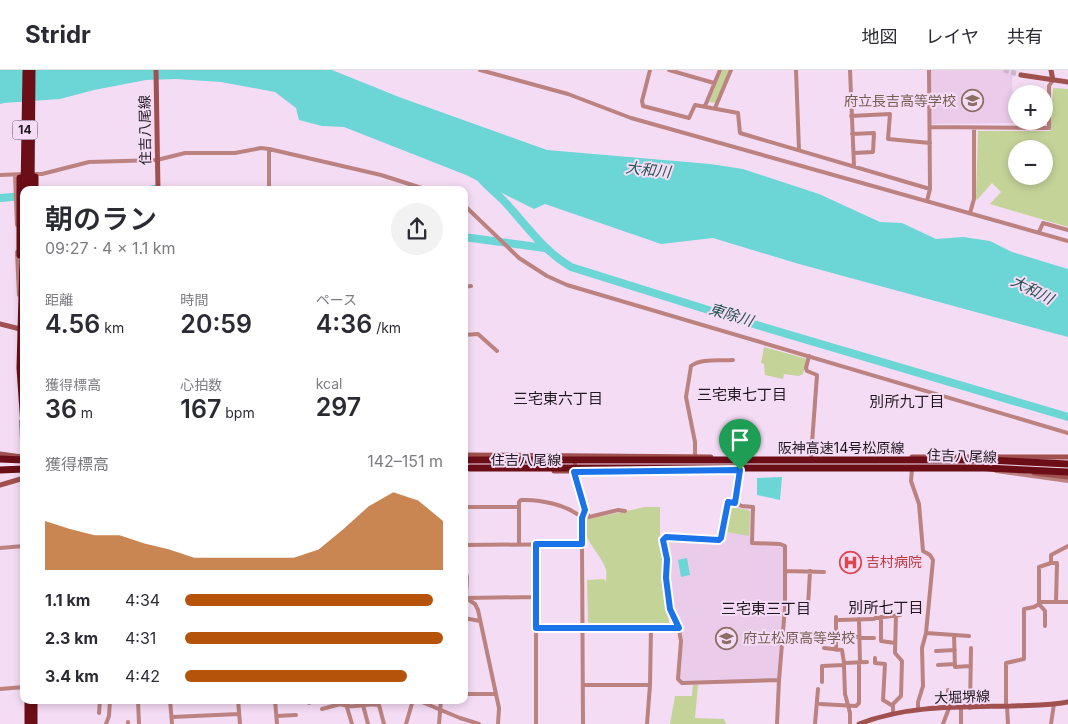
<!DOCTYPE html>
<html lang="ja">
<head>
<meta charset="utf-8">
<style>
	body { margin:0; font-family:Inter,"Noto Sans JP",sans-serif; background:#f2f2f3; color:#2b2b33; height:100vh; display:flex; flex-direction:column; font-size:19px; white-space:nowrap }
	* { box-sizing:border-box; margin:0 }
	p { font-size:16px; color:#7c7c81 }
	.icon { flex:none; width:28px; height:28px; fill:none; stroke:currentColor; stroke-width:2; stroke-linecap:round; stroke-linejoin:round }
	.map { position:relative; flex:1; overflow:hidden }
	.panel { position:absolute; left:20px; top:116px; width:448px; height:518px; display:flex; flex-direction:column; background:#fff; border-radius:10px; box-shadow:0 2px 8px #0003 }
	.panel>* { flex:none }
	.controls { position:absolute; left:1008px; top:15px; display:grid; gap:10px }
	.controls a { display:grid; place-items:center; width:45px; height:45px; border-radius:50%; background:#fff; box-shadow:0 2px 8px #0003; font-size:25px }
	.pin { position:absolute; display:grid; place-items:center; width:42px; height:42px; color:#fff; margin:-51px -21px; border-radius:50% 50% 50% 0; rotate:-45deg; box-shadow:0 0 5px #0007 }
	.pin .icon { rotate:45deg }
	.round { display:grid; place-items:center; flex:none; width:52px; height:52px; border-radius:26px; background:#f2f2f3 }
	.headline { display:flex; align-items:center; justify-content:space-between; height:85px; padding:0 25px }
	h1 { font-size:28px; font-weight:600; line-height:38px }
	.metrics { display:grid; grid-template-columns:repeat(3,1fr); gap:8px; height:85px; padding:5px 25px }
	.metrics div { display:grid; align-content:center }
	.metrics b { font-size:25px; font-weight:600 }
	.metrics small { font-size:14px; font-weight:400 }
	.metrics p { font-size:14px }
	.chart { height:140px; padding:10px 25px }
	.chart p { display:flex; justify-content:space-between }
	.chart svg { width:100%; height:90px; margin-top:5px; fill:#b45309; opacity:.7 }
	ul { padding:0 25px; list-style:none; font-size:16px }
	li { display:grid; grid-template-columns:80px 60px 1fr; align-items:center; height:38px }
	li i { height:12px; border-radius:6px; background:#b45309 }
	header { display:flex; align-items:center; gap:30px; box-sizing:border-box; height:70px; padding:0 25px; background:#fff; border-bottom:1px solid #e1e1e2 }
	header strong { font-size:24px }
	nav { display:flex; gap:28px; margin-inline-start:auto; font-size:18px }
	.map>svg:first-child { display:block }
	.built { fill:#eaccea }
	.green { fill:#c4d398; fill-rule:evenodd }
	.water { fill:#6cd5d6 }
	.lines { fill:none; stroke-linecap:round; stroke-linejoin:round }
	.river { stroke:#6cd5d6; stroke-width:8 }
	.secondary-tunnel { stroke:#cbb5cb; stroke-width:5; stroke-dasharray:5 2.5; stroke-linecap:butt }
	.street { stroke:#bb827f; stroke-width:4 }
	.secondary { stroke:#a0504e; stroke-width:5 }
	.highway { stroke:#6c0e17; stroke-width:7 }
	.highway-bridge { stroke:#6c0e17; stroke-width:7 }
	.route-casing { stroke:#fff; stroke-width:10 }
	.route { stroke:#1a73e8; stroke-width:6 }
	.labels { text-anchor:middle; stroke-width:4; stroke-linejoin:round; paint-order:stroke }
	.shield { fill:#f5dcf5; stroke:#615361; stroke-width:1 }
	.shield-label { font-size:12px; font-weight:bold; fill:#211821 }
	.education-label { font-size:14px; fill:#785e54; stroke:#f5dcf5; text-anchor:end }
	.street-label { font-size:14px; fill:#211821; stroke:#f5dcf5 }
	.health-label { font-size:14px; fill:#be3a42; stroke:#f5dcf5; text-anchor:start }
	.water-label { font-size:15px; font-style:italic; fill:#265455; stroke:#f5dcf5 }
	.neighbourhood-label { font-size:15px; fill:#211821; stroke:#f5dcf5 }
</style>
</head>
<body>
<header>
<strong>Stridr</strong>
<nav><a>地図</a><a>レイヤ</a><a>共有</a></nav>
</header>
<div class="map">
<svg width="1068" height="654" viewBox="0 0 1068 654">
	<rect width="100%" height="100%" fill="#f5dcf5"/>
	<!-- built -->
	<path class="built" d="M931,0h84l-3,9 2,44 -83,1z
		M734,435l14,4 3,2 -1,33 29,1 5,2 -1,64h-3l2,7 -5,61 -94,2 -3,-4 3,-37 -3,-19 -7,-11 -5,-38 2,-12 -4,-18 3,-3 54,2 6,-34z"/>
	<!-- green -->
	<path class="green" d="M722,0h7l-13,33 -7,-1z
		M1053,18l15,1v138l-78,-23 11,-12 -9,-9 -15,17 -1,-1 2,-68h72zM1016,79h28v27h-28z
		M764,277l43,12 -4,15 -4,2 -15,-2 -1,5 -18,-4 -1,-11 -3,-1z
		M645,437h15v36l4,13 -1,21 6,46 -26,3 -53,-2 -2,-2 -1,-42 17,-1 2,3c0,-3 1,-8 0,-12 -5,-18 -31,-36 -20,-57l3,6z
		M730,437l18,3 2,2 -1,24 -22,-4z
		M693,614l5,1 -3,33 29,1 2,5h-56l5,-28h17z"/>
	<!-- water -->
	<path class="water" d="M0,0h332l67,27 148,53 163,14 33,5 76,25 61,28 22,1 34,16 27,-2 27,4 22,11 56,17v68l-269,-73 -86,-26 -52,6 -116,-40 -11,5 -68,-34 -122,-48 -22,-1 -23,-6 -3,-12 -21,-16 -54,-10 -45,-3 -30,1 -52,10 -34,9 -56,4 -4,1z
		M782,407l-2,23 -23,-5v-17z
		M687,488l3,17 -9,2 -3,-17z"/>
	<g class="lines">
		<!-- river -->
		<path class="river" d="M482,110c6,7 14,13 20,19 23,24 40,51 69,68l179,56 318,94
			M150,120l4,-1
			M0,128l24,-2
			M464,167l81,11"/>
		<!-- secondary-tunnel -->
		<path class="secondary-tunnel" d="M1004,0l17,5"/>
		<!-- street -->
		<path class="street" d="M480,0l88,24 63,24 437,123
			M650,0l-8,31 1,5 46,12 6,-13 43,8 2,20 190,56
			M669,0l45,13
			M796,0l3,80
			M850,0l4,96
			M705,36l15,-36
			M715,38l16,-38
			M851,46l39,-2 -2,25 42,4
			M930,57l119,1v-42l4,-6
			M852,64l22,-1 -1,19 -19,1
			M31,104h11l47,-12 68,-2 28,-7h50l26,-5 8,1 112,26 47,15
			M0,105l24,-1
			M15,105l2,50
			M269,120v-41
			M927,131l3,-12 -1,-119
			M464,135l55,53 28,18 20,9 501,148
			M970,143l4,-14v-71
			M1039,162l4,-9 25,7
			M17,182l2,43
			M464,217l7,-1
			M464,265l14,-1 19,17
			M809,286l-3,12 1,3 10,4 -6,82
			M695,386v-14l-9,-45 5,-31c9,-8 30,-5 42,-6
			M575,388c-1,19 4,42 14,59l29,-7 7,1
			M740,397l-5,36 -7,-1 -7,36 -2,2 -53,-3 -3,3 4,19 -1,19 4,31 8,15 3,17 -3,38 4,4 97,-3
			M912,399l-1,12 8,23 4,47 7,4 3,5 -7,73 -4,15 1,38 -5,16v7
			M996,401l72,10
			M735,433l7,3 11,1 -1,36 28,1 5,2v61l-6,73 -2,44
			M464,437h55
			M519,474v-42l2,-2c19,-1 47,5 61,18
			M536,474v180
			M582,474l1,180
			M464,475l118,-1v-26l3,-8
			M0,478l24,-2
			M1051,493h6l-1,39
			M464,497l3,10 -1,21
			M786,501l38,1
			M466,528l9,6 3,6 21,98 -1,16
			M466,528l70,-1
			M1039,532h29
			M1039,534l6,7v15
			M808,536l2,-35
			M876,540v8l24,-3
			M836,547v33
			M881,547v24l14,2
			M464,548l16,3
			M859,549l1,43
			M839,550l35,-1
			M536,558l143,-1
			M926,563l43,3
			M954,565l1,32 15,-1
			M839,567h21
			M860,568h14
			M824,578l18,2 2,13 23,-1
			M936,581l19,-1
			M875,588v5l10,1 -2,36 10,6
			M938,595l17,-1
			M844,596l1,28 5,19v11
			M822,612v-16l22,-1
			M583,615h67
			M0,619l24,-2
			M464,624h32
			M948,628l17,-1
			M138,630l1,24
			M170,630l2,24
			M238,630l2,24
			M275,630l2,24
			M417,630l43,18 19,6
			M309,633v-3
			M340,634c13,6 26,-2 39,1l5,19
			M820,634l36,2 3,-3v-41
			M363,635l5,19
			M1006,636v-43l18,-4v-50l10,-2 5,-3v-37l12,-4v-8l17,-9
			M1007,636l1,18
			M347,637l5,17
			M961,638v16
			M970,638l1,-60
			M322,639l22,-6v-3
			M99,643l1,-13
			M893,643v-9l8,-8 1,-35 -7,-8 1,-38
			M276,646l20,-1
			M172,647l67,-3
			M106,654l3,-8 1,-16
			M128,654v-2
			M406,654l7,-24
			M439,654l2,-24
			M647,654l3,-39 1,-57
			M815,654l3,-35
			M943,654l6,-16 -1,-18
			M1051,654l3,-20"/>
		<!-- secondary -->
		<path class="secondary" d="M156,0l2,120
			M1051,0l2,10
			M1021,5l47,7
			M0,254l24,6
			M0,384l22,3
			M464,385l247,2
			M912,387h156
			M554,401h37
			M1034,403l34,4
			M0,415l24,-7
			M859,654c48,-19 101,-17 152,-18 19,-1 38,0 57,-4"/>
		<!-- highway -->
		<path class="highway" d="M35,107v13
			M20,185v-77
			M23,351l1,43
			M0,400l24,-1
			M34,630v24
			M28,654v-24"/>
		<!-- highway-bridge -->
		<path class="highway-bridge" d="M24,120l2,-120
			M31,120l1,-120
			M24,154l-4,144 4,58
			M0,389l24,1
			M464,390h522l82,4
			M470,398h515l83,4"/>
	</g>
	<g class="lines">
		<defs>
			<path id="route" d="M740,400l-5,33 -7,-1 -7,36 -2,2 -53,-3 -3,3 4,19 -1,19 4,31 9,19h-143v-84h46v-26l3,-8 -11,-38z"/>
		</defs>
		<!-- route casing -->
		<use href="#route" class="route-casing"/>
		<!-- route -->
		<use href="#route" class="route"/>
	</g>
	<!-- icons -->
	<defs>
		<symbol id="school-ring" viewBox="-11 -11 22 22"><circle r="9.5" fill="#f5dcf5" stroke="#8d6e63" stroke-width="1.5"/><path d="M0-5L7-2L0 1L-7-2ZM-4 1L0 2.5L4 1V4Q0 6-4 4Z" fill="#8d6e63"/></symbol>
		<symbol id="hospital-ring" viewBox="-11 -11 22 22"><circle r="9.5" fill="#f5dcf5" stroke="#e0444e" stroke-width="1.5"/><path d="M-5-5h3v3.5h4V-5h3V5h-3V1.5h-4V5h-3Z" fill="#e0444e"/></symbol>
	</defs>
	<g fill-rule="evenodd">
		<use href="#school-ring" x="960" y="18" width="25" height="25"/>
		<use href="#hospital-ring" x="838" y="480" width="25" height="25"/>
		<use href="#school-ring" x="714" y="556" width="25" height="25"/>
	</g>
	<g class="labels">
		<!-- shield labels -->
		<rect class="shield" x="12.5" y="50.5" width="25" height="19" rx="4"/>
		<g class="shield-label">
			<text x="25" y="64">14</text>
		</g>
		<!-- education labels -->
		<g class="education-label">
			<text x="956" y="36">府立長吉高等学校</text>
			<text x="743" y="573" text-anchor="start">府立松原高等学校</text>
		</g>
		<!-- street labels -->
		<g class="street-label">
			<text transform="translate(145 60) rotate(-91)" y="5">住吉八尾線</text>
			<text x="841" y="383">阪神高速14号松原線</text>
			<text transform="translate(962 386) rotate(2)" y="5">住吉八尾線</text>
			<text x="526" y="395">住吉八尾線</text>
			<text transform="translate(962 627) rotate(-2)" y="5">大堀堺線</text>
		</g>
		<!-- health labels -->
		<g class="health-label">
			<text x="866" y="497">吉村病院</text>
		</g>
		<!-- water labels -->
		<g class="water-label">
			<text transform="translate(648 100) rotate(6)" y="5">大和川</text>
			<text transform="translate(1032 220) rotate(27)" y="5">大和川</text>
			<text transform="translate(731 245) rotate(17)" y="5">東除川</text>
		</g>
		<!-- neighbourhood labels -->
		<g class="neighbourhood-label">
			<text x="742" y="330">三宅東七丁目</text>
			<text x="558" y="334">三宅東六丁目</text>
			<text x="907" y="337">別所九丁目</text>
			<text x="886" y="543">別所七丁目</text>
			<text x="766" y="544">三宅東三丁目</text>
		</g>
	</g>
</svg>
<div class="controls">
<a>+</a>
<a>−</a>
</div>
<div class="pin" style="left:740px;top:400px;background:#1e9e55"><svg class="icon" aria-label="arrive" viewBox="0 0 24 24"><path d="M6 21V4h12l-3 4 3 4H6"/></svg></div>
<section class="panel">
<div class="headline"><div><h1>朝のラン</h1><p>09:27 · 4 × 1.1 km</p></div><a class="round"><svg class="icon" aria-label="share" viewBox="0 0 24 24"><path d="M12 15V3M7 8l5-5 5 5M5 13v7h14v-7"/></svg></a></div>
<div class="metrics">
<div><p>距離</p><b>4.56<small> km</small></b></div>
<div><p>時間</p><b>20:59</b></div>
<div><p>ペース</p><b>4:36<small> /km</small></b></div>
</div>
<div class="metrics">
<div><p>獲得標高</p><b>36<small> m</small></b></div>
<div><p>心拍数</p><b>167<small> bpm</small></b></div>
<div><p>kcal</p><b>297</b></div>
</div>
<div class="chart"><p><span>獲得標高</span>142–151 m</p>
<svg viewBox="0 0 160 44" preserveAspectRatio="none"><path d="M0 44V20L10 24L20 27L30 27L40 31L50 34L60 38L70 38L80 38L90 38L100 38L110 34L120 24L130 13L140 6L150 10L160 20V44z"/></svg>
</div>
<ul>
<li><b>1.1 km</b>4:34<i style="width:96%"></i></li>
<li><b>2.3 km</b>4:31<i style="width:100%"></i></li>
<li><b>3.4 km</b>4:42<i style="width:86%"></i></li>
</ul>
</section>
</div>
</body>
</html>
